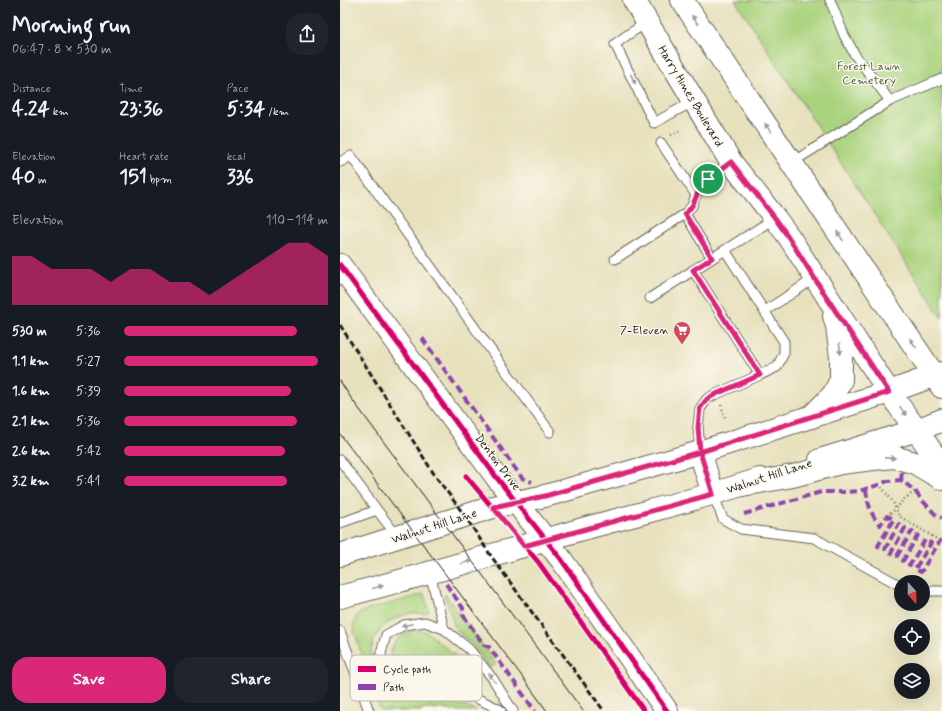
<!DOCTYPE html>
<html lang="en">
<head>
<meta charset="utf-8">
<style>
	body { margin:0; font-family:Mynerve,sans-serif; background:#20242c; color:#f1f3f6; height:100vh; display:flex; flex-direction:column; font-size:15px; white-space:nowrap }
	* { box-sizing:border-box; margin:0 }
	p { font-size:13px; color:#9ea1a6 }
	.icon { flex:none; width:22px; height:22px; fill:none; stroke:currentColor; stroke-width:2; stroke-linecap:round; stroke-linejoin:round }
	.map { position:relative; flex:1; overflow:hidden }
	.details { display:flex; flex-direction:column; background:#171b24; width:340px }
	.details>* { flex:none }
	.needle { width:26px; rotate:159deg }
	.controls { position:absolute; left:554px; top:575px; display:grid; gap:8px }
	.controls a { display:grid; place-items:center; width:36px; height:36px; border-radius:50%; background:#171b24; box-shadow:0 4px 16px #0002; font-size:20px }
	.pin { position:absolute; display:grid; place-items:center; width:34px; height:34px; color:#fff; margin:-17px; border:2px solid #fff; border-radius:50%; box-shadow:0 1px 4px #0007 }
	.round { display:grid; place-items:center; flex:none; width:42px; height:42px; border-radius:16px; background:#20242c }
	.summary { display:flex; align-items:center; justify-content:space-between; height:68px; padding:0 12px }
	h1 { font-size:22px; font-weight:700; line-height:30px }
	.metrics { display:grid; grid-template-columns:repeat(3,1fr); gap:6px; height:68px; padding:4px 12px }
	.metrics div { display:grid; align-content:center }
	.metrics b { font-size:20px; font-weight:700 }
	.metrics small { font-size:11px; font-weight:400 }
	.metrics p { font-size:11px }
	.chart { height:112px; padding:8px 12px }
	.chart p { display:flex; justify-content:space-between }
	.chart svg { width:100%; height:72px; margin-top:4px; fill:#db2777; opacity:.7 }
	.primary-button { display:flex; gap:8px; margin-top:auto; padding:8px 12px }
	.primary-button a { flex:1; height:46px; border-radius:16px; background:#db2777; color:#fff; font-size:16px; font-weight:700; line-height:46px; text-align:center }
	.primary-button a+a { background:#20242c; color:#f1f3f6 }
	ul { padding:0 12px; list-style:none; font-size:13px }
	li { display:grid; grid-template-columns:64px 48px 1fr; align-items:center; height:30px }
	li i { height:10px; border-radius:5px; background:#db2777 }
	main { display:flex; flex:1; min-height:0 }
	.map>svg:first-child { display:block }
	.green { fill:#aad37e; stroke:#63784d }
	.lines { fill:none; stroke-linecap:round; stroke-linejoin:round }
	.lane-casing { stroke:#636154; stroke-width:11 }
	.secondary-casing { stroke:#636154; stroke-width:24 }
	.primary-casing { stroke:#636154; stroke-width:24 }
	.path { stroke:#636154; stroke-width:2.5; stroke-dasharray:1 3; stroke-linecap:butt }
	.lane { stroke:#fff; stroke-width:9 }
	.secondary { stroke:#fff; stroke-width:22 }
	.primary { stroke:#fff; stroke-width:22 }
	.tram { stroke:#1c1c1c; stroke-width:1 }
	.rail { stroke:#1c1c1c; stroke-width:3; stroke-dasharray:6 3; stroke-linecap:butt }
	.quiet { stroke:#8e44ad; stroke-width:4; stroke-dasharray:8 4; stroke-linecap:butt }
	.cycleway-casing { stroke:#fbf7ec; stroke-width:8 }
	.cycleway { stroke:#d6006c; stroke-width:5 }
	.oneway { fill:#999 }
	.route-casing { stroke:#fff; stroke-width:8 }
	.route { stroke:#db2777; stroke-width:5 }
	.labels { text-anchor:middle; stroke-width:3; stroke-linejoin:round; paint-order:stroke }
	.park-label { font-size:12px; fill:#4e5c3e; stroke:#fbf7ec }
	.street-label { font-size:12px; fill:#1c1c1c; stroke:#fbf7ec }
	.poi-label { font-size:12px; fill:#1c1c1c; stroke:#fbf7ec; text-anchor:end }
	.key { fill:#fbf7ec; stroke:#b8b5ae; stroke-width:1 }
	.key-label { font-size:11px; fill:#1c1c1c }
</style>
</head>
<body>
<main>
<section class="details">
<div class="summary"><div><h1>Morning run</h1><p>06:47 · 8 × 530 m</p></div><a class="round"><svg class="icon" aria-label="share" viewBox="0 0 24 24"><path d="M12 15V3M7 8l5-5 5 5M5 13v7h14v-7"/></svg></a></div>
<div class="metrics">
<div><p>Distance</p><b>4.24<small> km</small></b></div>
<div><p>Time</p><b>23:36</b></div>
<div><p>Pace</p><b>5:34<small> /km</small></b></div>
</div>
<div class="metrics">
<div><p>Elevation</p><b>40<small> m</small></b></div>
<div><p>Heart rate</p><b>151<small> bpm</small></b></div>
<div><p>kcal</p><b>336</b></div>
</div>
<div class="chart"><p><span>Elevation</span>110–114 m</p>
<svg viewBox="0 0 160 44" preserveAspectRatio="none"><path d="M0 44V14L10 14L20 22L30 22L40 22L50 30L60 22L70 22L80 30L90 30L100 38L110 30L120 22L130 14L140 6L150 6L160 14V44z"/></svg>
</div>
<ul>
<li><b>530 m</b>5:36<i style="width:85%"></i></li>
<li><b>1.1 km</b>5:27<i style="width:95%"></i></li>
<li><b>1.6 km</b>5:39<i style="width:82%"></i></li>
<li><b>2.1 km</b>5:36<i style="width:85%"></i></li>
<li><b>2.6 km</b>5:42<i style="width:79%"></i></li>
<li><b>3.2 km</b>5:41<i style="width:80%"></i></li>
</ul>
<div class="primary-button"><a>Save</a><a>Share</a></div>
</section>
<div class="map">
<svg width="602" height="711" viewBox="0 0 602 711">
	<rect width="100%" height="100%" fill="#fbf7ec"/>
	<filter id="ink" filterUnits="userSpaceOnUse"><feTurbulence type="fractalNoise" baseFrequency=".025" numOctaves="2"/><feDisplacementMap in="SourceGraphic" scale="8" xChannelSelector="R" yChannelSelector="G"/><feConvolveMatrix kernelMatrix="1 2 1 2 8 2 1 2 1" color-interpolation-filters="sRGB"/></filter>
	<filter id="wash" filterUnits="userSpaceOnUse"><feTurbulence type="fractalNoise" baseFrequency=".012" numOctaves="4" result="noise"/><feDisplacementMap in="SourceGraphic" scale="16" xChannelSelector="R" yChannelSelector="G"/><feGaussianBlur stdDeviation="0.9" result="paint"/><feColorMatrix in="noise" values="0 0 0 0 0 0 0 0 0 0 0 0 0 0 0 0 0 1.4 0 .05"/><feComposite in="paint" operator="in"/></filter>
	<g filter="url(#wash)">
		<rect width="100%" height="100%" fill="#e7e1bd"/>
		<!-- green -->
		<path class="green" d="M395,0h207v318z
			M84,594l5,18c-5,3 -9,1 -15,1 -9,1 -18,4 -25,9 -12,8 -19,23 -18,37 0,12 4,22 13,30 25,20 51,9 79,17 5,1 10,3 14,5h-25l-13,-3 -15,1 -5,2h-38l-8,-21 -20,-63 4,-12 10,-5z
			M105,594l51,70 -6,4 -17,-23 -17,-15 -12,-35z
			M77,630l8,1c21,16 40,30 52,54l-3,2c-18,1 -45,3 -62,-2 -5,-2 -11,-4 -14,-7 -2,-1 -3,-3 -4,-5 -8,-12 -4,-30 9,-38 4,-3 9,-4 14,-5z"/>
	</g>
	<g filter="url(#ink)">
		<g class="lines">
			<defs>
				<path id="lane" d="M490,0l14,35 11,20 35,46
					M307,22l-21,14 -11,8 39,79 40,-22
					M321,143l35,52
					M0,162l11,-6 199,276
					M451,163l99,-62 52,-22
					M345,214l27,44
					M275,259l70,-45 7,-8 4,-11 6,-10 6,-6 23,-17
					M353,270l67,105
					M310,298l125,-80
					M425,311l50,-33
					M360,452l-2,-25 2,-18 7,-10 7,-4 46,-20 17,-8 7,-14v-11l-59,-92
					M0,460l37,50 -37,13
					M373,494l10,25 18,10 73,9 87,48
					M37,510l20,26
					M90,573l14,56
					M583,591h19
					M0,631l29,80
					M161,711l-2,-2 -25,-12 -52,-4 -22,-4 -17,-16 -2,-20 5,-18 18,-10 21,-3 19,7 25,20 24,30 20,32"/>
				<path id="secondary" d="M0,265l157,213 64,81 106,152
					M360,452l13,42
					M480,460l97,-30 25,-10
					M0,555l153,-48 52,-11 155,-44 189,-60 53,-19
					M0,597c80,-21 160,-44 239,-67 61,-17 122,-31 181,-51"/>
				<path id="primary" d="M294,0l60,101 37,61 44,56 14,19 100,155 53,74
					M342,0l260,387
					M471,417l22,-22 8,-15v-23l-4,-31 -3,-10
					M402,485l51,-9 48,-13 32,-4 21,-2 21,6 27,16"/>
			</defs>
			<!-- lane casing -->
			<use href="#lane" class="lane-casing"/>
			<!-- secondary casing -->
			<use href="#secondary" class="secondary-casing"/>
			<!-- primary casing -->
			<use href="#primary" class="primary-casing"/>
			<!-- path -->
			<path class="path" d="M331,135l11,-5
				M381,405l4,13
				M539,484l14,18 6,14 41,25
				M547,516l9,-7 7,-9 12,-9"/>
			<!-- lane -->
			<use href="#lane" class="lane"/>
			<!-- secondary -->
			<use href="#secondary" class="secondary"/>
			<!-- primary -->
			<use href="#primary" class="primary"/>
			<!-- tram -->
			<path class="tram" d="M0,381l11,17 191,257 41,56
				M0,434l178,237 29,40"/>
			<!-- rail -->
			<path class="rail" d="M0,325l94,149 31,42 26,40 113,155"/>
			<!-- quiet -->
			<path class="quiet" d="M82,338l100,140 10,4
				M561,480l1,-11
				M526,489c1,12 5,27 14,36l7,-9 7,3 -16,27 7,3 14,-25 6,4 -14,25 6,3 15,-25 6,4 -15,26 7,4 15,-25 6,3 -16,26 6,3 19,-31 2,-1
				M404,514l77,-22h25l13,-1 16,-5 13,-5 13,-1 14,11 5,7 15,16 7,4
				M106,584l17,24v7l21,30 5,2 46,64"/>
			<defs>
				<path id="cycleway" d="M0,265l157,213 64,81 106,152
					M126,476l73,87 105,148"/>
			</defs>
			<!-- cycleway casing -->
			<use href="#cycleway" class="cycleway-casing"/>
			<!-- cycleway -->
			<use href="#cycleway" class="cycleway"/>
		</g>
		<!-- one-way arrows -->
		<defs><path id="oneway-solid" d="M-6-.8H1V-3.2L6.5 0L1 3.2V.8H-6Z"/></defs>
		<g class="oneway">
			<use href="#oneway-solid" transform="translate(355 20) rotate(-124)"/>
			<use href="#oneway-solid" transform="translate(293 79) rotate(64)"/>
			<use href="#oneway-solid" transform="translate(428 128) rotate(-124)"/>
			<use href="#oneway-solid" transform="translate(500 236) rotate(-124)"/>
			<use href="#oneway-solid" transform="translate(573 343) rotate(-124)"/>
			<use href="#oneway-solid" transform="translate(500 349) rotate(83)"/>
			<use href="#oneway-solid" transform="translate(563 411) rotate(54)"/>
			<use href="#oneway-solid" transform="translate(550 458) rotate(1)"/>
			<use href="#oneway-solid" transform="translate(127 562) rotate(-16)"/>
			<use href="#oneway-solid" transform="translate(38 587) rotate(-15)"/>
			<use href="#oneway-solid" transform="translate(67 625) rotate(165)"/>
			<use href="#oneway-solid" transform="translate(152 678) rotate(-126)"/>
		</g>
	</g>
	<g class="lines" filter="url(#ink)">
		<defs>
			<path id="route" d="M368,179c-9,9 -10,14 -15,25 -2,4 -5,7 -8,10l27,44 -19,12 67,105 -46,20 -7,4 -7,9 -2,19 2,25 13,42 -189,52 -31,-39 52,-11 155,-44 189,-60 -62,-94 -38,-60 -14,-20 -44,-56 -23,17"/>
		</defs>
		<!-- route casing -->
		<use href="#route" class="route-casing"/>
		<!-- route -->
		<use href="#route" class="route"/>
	</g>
	<!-- icons -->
	<defs>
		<symbol id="supermarket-pin" viewBox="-11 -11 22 30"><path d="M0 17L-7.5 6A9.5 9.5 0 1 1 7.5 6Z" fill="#d1495b" stroke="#fbf7ec"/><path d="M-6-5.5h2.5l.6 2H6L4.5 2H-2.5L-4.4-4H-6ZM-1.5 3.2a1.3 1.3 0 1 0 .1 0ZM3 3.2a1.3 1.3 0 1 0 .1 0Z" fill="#fff"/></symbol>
	</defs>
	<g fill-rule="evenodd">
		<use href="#supermarket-pin" x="332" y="320" width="20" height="27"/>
	</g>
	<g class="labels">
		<!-- park labels -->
		<g class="park-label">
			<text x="529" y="70">Forest Lawn<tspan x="529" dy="14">Cemetery</tspan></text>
		</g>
		<!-- street labels -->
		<g class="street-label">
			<text transform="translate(351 96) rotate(59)" y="4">Harry Hines Boulevard</text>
			<text transform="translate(158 462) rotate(53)" y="4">Denton Drive</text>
			<text transform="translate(429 476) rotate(-18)" y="4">Walnut Hill Lane</text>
			<text transform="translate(94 526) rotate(-18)" y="4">Walnut Hill Lane</text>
		</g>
		<!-- poi labels -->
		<g class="poi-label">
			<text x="329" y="334">7-Eleven</text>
		</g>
	</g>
	<!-- legend -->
	<rect x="10" y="655" width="132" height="46" rx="6" class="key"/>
	<rect x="18" y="666" width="18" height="6" fill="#d6006c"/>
	<rect x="18" y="684" width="18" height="6" fill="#8e44ad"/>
	<g class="key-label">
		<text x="43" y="673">Cycle path</text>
		<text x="43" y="691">Path</text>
	</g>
</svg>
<div class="controls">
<a><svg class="needle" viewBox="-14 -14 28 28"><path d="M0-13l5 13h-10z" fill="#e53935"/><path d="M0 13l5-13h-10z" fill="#9ea1a6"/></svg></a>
<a><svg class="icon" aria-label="locate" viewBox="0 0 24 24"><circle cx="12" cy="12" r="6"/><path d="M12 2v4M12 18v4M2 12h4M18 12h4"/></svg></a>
<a><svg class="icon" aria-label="layers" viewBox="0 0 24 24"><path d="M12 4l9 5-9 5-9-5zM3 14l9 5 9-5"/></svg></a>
</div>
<div class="pin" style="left:368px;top:179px;background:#1e9e55"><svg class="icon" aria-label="arrive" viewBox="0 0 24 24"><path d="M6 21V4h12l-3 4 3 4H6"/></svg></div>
</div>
</main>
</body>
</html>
